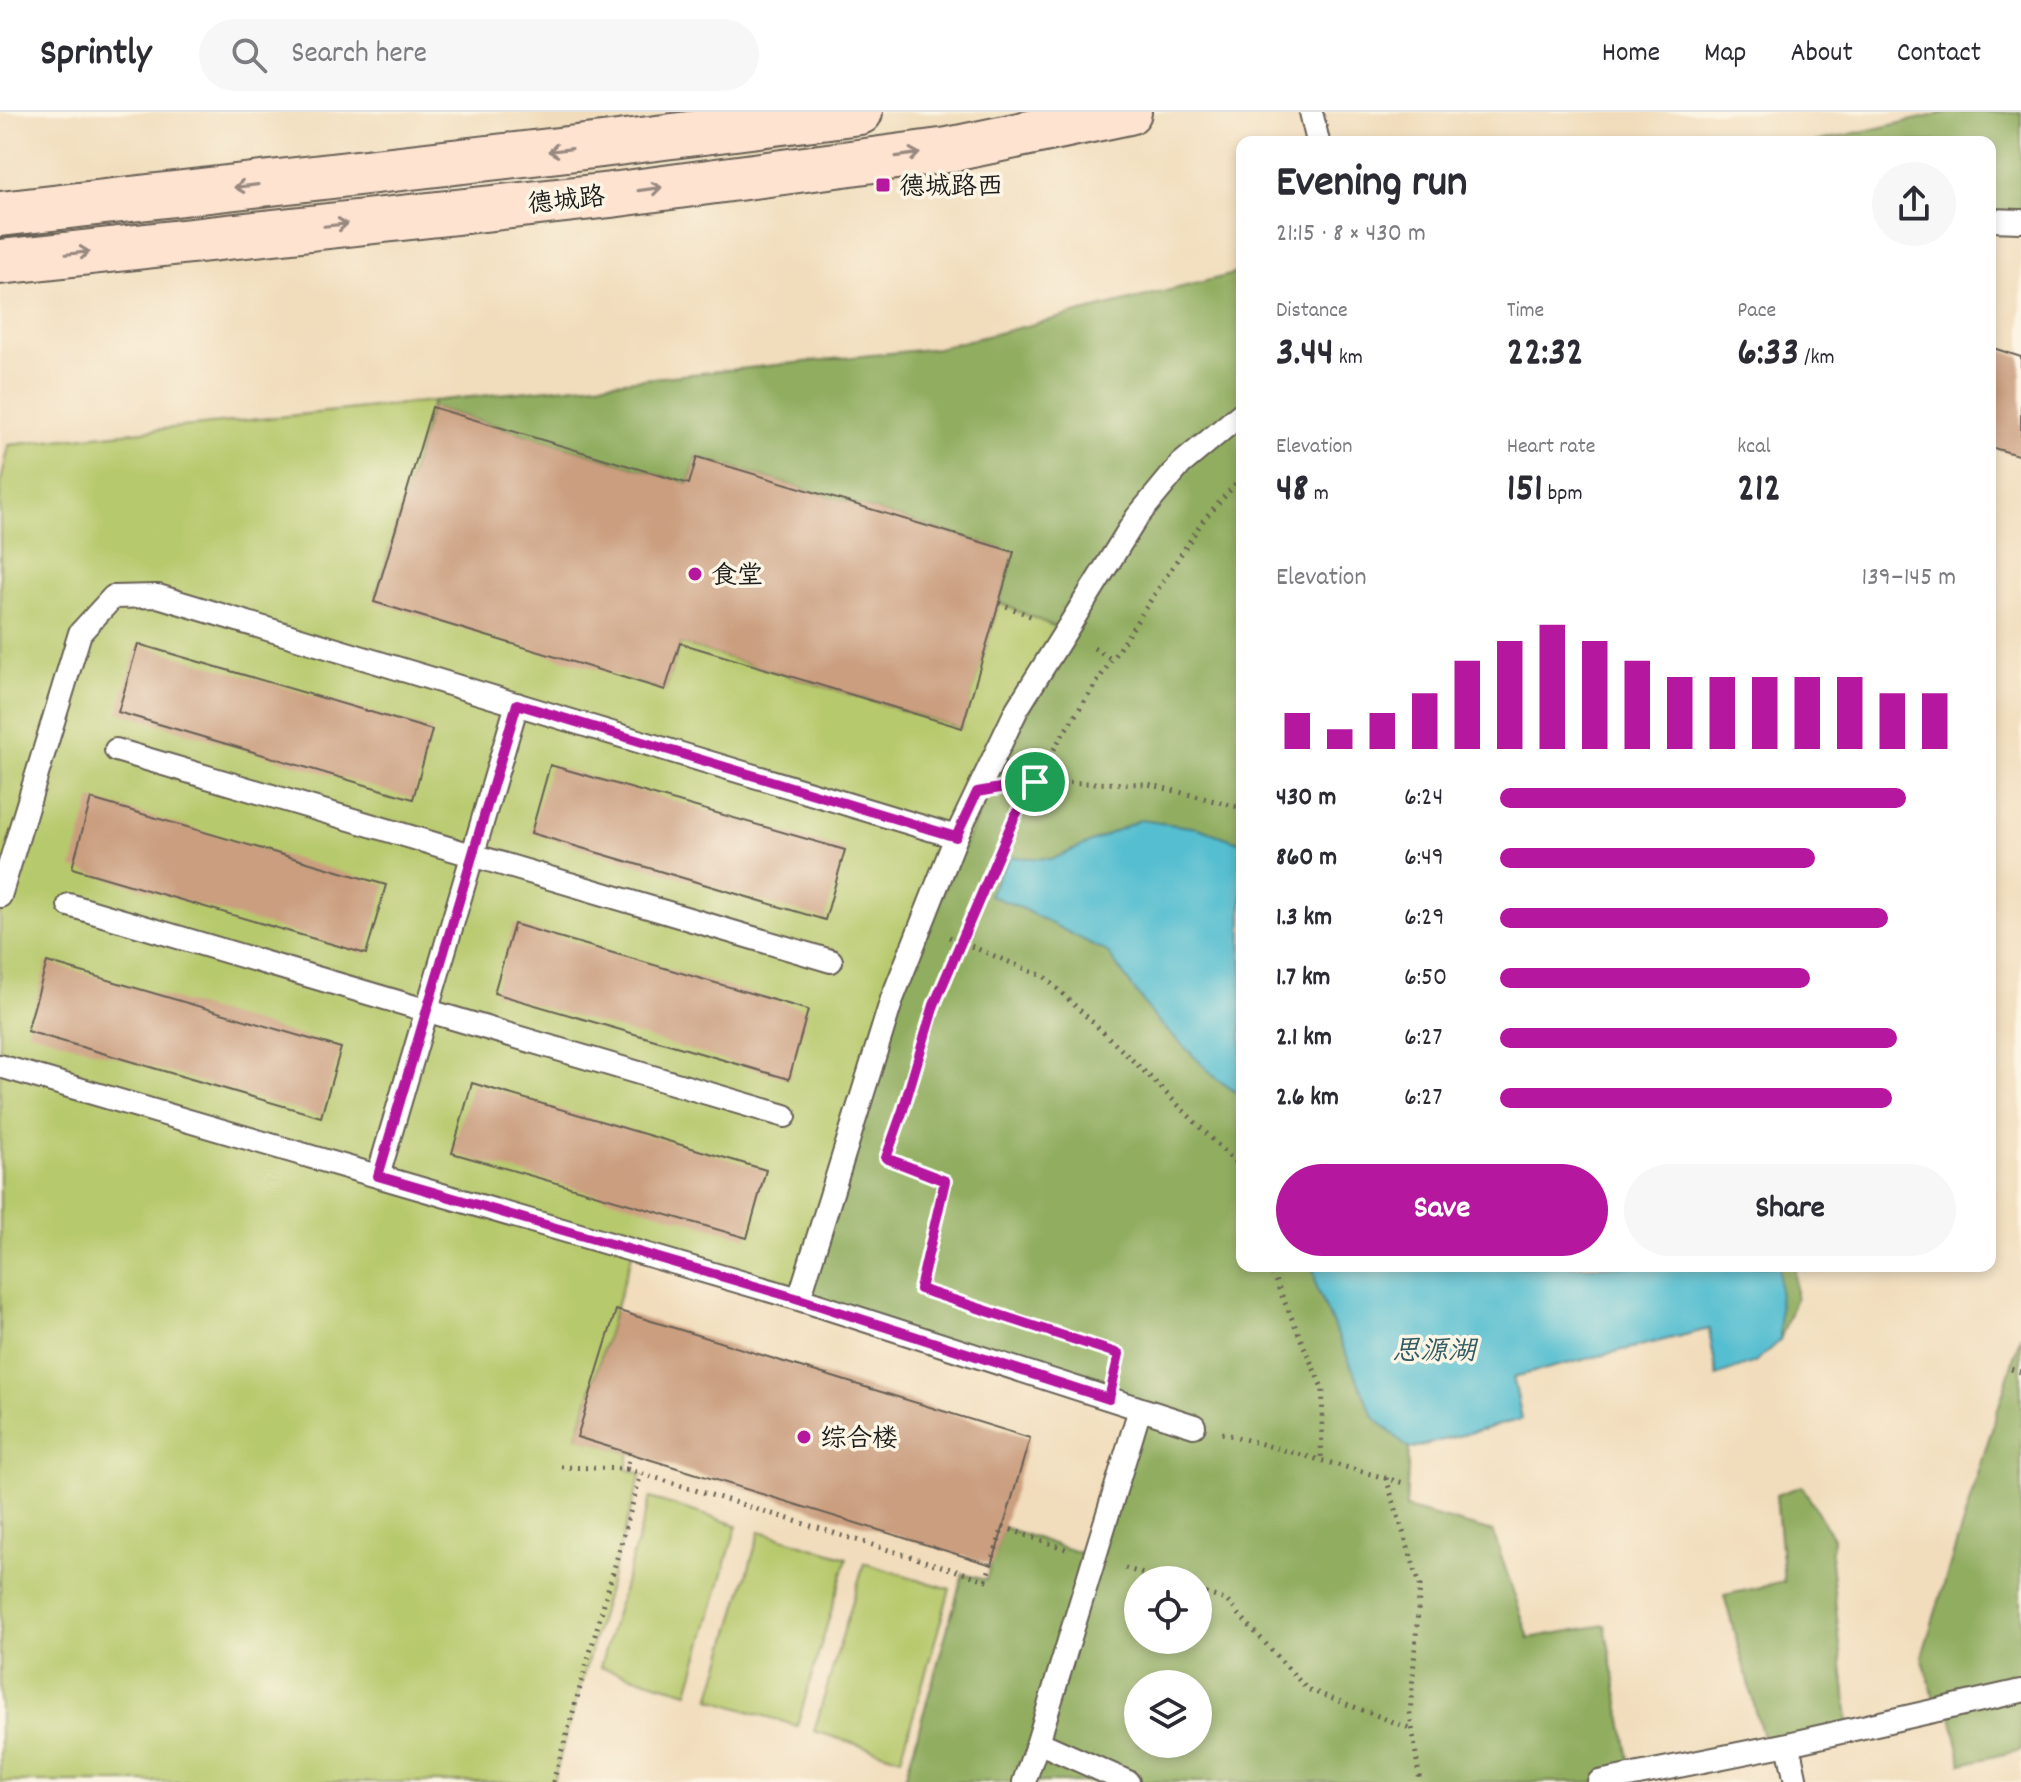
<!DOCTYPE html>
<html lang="en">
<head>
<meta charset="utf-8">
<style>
	body { margin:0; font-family:Dekko,"LXGW WenKai TC",sans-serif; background:#f7f7f7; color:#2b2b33; height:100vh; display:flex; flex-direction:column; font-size:30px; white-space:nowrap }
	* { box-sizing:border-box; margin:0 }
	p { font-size:26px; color:#7c7c81 }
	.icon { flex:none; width:44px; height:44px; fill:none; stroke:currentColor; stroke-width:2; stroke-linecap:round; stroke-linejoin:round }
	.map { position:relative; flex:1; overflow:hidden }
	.sheet { position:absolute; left:1236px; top:24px; width:760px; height:1136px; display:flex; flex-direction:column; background:#fff; border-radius:16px; box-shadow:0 4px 12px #0003 }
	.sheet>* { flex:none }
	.buttons { position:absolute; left:1124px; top:1454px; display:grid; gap:16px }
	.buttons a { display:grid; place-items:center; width:88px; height:88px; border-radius:50%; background:#fff; box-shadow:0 4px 12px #0003; font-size:40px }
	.pin { position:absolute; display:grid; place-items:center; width:68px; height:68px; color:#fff; margin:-34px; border:4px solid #fff; border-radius:50%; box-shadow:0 2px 8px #0007 }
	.round { display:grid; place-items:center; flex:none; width:84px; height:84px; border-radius:42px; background:#f7f7f7 }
	.headline { display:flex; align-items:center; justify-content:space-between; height:136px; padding:0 40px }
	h1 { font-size:44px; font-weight:700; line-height:60px }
	.metrics { display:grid; grid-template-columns:repeat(3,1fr); gap:12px; height:136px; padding:8px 40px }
	.metrics div { display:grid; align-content:center }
	.metrics b { font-size:40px; font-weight:700 }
	.metrics small { font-size:22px; font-weight:400 }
	.metrics p { font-size:22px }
	.chart { height:224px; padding:16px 40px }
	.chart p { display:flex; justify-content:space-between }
	.chart svg { width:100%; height:144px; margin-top:8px; stroke:#b5179e; stroke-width:6 }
	.action { display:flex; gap:16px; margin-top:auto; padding:16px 40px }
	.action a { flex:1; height:92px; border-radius:48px; background:#b5179e; color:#fff; font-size:32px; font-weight:700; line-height:92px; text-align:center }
	.action a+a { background:#f7f7f7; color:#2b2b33 }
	ul { padding:0 40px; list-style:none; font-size:26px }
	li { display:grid; grid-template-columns:128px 96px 1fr; align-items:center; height:60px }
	li i { height:20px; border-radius:10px; background:#b5179e }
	header { display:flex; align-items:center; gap:48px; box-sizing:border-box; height:112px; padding:0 40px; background:#fff; border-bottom:2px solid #e1e1e2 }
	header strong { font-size:38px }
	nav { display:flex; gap:44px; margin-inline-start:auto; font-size:28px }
	.search { width:560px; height:72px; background:#f7f7f7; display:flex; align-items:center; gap:20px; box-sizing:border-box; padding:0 28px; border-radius:44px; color:#7c7c81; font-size:30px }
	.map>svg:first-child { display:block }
	.green { fill:#b7c96d; stroke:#6a7244; stroke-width:2 }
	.forest { fill:#91ad60; stroke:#56643e; stroke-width:2; fill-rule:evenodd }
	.water { fill:#54bed0; stroke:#386d76; stroke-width:2 }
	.building { fill:#ca9e7f }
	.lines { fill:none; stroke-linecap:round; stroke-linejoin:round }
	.lane-casing { stroke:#676054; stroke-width:26 }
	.secondary-casing { stroke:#676054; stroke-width:48 }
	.path { stroke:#676054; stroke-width:5; stroke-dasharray:2 6; stroke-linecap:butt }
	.lane { stroke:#fff; stroke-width:22 }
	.secondary { stroke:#fee3d1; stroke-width:44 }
	.oneway { stroke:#988980 }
	.route-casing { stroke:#fff; stroke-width:16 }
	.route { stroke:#b5179e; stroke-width:10 }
	.poi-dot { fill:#b5179e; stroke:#fcf5e5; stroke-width:3 }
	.labels { text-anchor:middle; stroke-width:7; stroke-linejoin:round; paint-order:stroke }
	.poi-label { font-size:26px; fill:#1c1c1c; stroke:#fcf5e5; text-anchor:start }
	.street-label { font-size:26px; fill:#1c1c1c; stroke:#fcf5e5 }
	.water-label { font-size:28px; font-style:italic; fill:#325d64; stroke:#fcf5e5 }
</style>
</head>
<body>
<header>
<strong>Sprintly</strong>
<div class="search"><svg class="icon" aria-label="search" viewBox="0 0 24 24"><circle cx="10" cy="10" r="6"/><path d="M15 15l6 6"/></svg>Search here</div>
<nav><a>Home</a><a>Map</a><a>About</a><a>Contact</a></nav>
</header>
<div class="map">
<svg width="2021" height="1670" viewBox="0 0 2021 1670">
	<rect width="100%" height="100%" fill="#fcf5e5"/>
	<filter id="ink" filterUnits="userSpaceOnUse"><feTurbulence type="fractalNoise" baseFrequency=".0125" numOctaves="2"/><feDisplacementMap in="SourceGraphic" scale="16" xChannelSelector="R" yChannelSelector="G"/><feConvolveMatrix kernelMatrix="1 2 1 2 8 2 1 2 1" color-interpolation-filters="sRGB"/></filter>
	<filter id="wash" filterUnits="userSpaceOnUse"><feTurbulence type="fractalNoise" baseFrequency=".006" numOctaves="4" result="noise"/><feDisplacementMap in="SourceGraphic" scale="32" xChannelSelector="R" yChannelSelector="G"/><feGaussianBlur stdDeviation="1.8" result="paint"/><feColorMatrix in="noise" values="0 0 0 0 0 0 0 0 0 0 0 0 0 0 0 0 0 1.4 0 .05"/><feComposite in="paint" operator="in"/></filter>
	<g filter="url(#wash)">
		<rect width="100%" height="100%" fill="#f1ddbc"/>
		<!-- green -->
		<path class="green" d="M433,289l-57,194 289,95 15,-47 281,85 38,-125 66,28 -266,668 -166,-48 -56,185 53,17 -3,16 14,5 -88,308h-553v-1296l9,-41z
			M650,1386l87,27 -49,167 -88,-25z
			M760,1419l87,27 -50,168 -87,-27z
			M864,1451l86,26 -49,169 -87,-27z"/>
		<!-- forest -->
		<path class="forest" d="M1949,0h72v109h-31v-79h-175z
			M1242,160v994h553l1,31 -16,43 -63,36 -8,-47 -196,48 9,42 -113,30 -3,59 87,24 36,106 76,-13 27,150 -12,7h-716l59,-208 23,6 17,-53 92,31 45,-148 -341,-111 93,-300 173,-368 -66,-28 14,-51 -316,-95 -8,27 -257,-77 1,-6 505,-53zM1138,1468h60v60h-60zM1138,1572h60v60h-60z
			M2021,1222v343l-87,22 -12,-43z
			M1802,1374l31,52 -2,23 18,168 -83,19 -42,-153 60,-13 -8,-87z
			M2021,1579v59l-59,14 -13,-57z"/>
		<!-- water -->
		<path class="water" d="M1140,708l58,8 44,15v253l-25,-17 -62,-61 -48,-66 -90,-46 -28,-11 10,-20 12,-18 42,2z
			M1313,1154h466l1,74 -25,22 -38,14 -8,-47 -196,48 9,42 -113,30 -35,-32 -57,-128z"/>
		<g id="blocks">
			<!-- building -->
			<path class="building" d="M1990,235l31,10v99l-31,-9z
				M432,295l257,77 8,-27 317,95 -52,176 -282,-85 -15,47 -291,-88z
				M138,532l294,86 -19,69 -295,-87z
				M550,653l295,85 -20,70 -294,-87z
				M91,687l295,86 -20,69 -294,-86z
				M514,812l294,86 -19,69 -295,-86z
				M47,850l294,86 -20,69 -294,-86z
				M472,971l294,87 -19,68 -295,-85z
				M616,1198l414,128 -38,127 -415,-128z"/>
		</g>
	</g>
	<g filter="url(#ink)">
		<use href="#blocks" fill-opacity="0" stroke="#676054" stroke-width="2"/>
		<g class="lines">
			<defs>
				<path id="lane" d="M1311,0l7,30
					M1990,108l31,1
					M116,638l715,211
					M0,784l80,-263 33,-36 45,-1 798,241
					M69,793l716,211
					M0,954l799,233 395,127
					M378,1064l139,-472
					M799,1187l93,-300 64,-162 61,-128 120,-192 44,-53 61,-51
					M1788,1632l8,38
					M1024,1670l14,-40
					M1128,1670l-90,-40 102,-333
					M1599,1670l189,-38 233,-53"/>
				<path id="secondary" d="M0,102l602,-69 258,-33
					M0,150l611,-67 337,-45 181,-38"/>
			</defs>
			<!-- lane casing -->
			<use href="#lane" class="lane-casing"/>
			<!-- secondary casing -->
			<use href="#secondary" class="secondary-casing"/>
			<!-- path -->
			<path class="path" d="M999,491l36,15
				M1094,536l18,11
				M1014,674l21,-4 113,2 94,24
				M949,825l96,40 104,99 93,93
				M1269,1154l54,124 -2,71
				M1116,1255l3,-13 -199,-65 25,-108 -59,-23 17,-48 31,-105 81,-189 48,-82 141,-215 38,-42
				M2011,1257l10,3
				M1222,1321l185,51
				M630,1341l-3,16 359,111 17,-53 63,22
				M561,1355l66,2
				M1386,1366l34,107 -10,129 10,68
				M1125,1456l37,12
				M1198,1479l28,9 81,89 105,40
				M553,1670l88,-308"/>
			<!-- lane -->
			<use href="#lane" class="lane"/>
			<!-- secondary -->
			<use href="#secondary" class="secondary"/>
		</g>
		<!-- one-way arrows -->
		<defs><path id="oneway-shaft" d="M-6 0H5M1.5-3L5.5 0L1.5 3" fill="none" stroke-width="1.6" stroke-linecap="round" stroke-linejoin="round" transform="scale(2)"/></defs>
		<g class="oneway">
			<use href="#oneway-shaft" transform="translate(560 38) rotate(173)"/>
			<use href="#oneway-shaft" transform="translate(908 43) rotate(-8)"/>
			<use href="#oneway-shaft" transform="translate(246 74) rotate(173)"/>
			<use href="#oneway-shaft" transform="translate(650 77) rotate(-8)"/>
			<use href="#oneway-shaft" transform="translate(336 113) rotate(-6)"/>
			<use href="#oneway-shaft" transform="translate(78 141) rotate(-6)"/>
		</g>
	</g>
	<g class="lines" filter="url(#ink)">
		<defs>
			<path id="route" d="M517,592l439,133 21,-45 58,-10 -20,34 -81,189 -31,105 -17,48 59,23 -25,108 199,65 -10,45 -310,-100 -421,-123z"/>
		</defs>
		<!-- route casing -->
		<use href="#route" class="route-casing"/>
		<!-- route -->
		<use href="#route" class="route"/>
	</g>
	<!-- markers -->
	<g class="poi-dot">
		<rect x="875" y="65" width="16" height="16" rx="4"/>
		<circle cx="695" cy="462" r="8"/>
		<circle cx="804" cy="1325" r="8"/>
	</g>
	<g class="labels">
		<!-- poi labels -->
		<g class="poi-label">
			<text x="899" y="82">德城路西</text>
			<text x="711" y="471">食堂</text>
			<text x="820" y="1334">综合楼</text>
		</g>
		<!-- street labels -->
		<g class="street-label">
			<text transform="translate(566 87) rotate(-6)" y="9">德城路</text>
		</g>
		<!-- water labels -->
		<g class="water-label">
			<text x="1434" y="1247">思源湖</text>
		</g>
	</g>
</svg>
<div class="buttons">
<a><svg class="icon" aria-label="locate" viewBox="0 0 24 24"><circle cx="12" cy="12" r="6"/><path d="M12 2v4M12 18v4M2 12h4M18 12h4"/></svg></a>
<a><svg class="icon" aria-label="layers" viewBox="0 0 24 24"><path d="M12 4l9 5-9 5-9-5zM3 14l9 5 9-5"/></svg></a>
</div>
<div class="pin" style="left:1035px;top:670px;background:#1e9e55"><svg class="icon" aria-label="arrive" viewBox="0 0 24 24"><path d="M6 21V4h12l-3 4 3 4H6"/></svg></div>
<section class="sheet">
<div class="headline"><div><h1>Evening run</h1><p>21:15 · 8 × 430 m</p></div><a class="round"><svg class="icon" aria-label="share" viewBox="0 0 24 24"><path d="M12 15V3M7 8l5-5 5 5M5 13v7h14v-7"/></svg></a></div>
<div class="metrics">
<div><p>Distance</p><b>3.44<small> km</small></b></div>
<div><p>Time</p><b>22:32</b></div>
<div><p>Pace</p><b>6:33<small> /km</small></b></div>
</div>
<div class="metrics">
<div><p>Elevation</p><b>48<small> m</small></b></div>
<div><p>Heart rate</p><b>151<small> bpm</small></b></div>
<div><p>kcal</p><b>212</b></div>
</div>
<div class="chart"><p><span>Elevation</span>139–145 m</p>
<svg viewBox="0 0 160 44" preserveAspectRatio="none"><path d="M5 44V33M15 44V38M25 44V33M35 44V27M45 44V17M55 44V11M65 44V6M75 44V11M85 44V17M95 44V22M105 44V22M115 44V22M125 44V22M135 44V22M145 44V27M155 44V27"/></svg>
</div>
<ul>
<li><b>430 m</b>6:24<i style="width:89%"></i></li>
<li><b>860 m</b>6:49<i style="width:69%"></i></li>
<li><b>1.3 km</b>6:29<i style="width:85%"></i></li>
<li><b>1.7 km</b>6:50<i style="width:68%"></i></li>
<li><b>2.1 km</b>6:27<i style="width:87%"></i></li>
<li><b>2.6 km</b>6:27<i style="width:86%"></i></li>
</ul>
<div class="action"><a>Save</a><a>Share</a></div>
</section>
</div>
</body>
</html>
